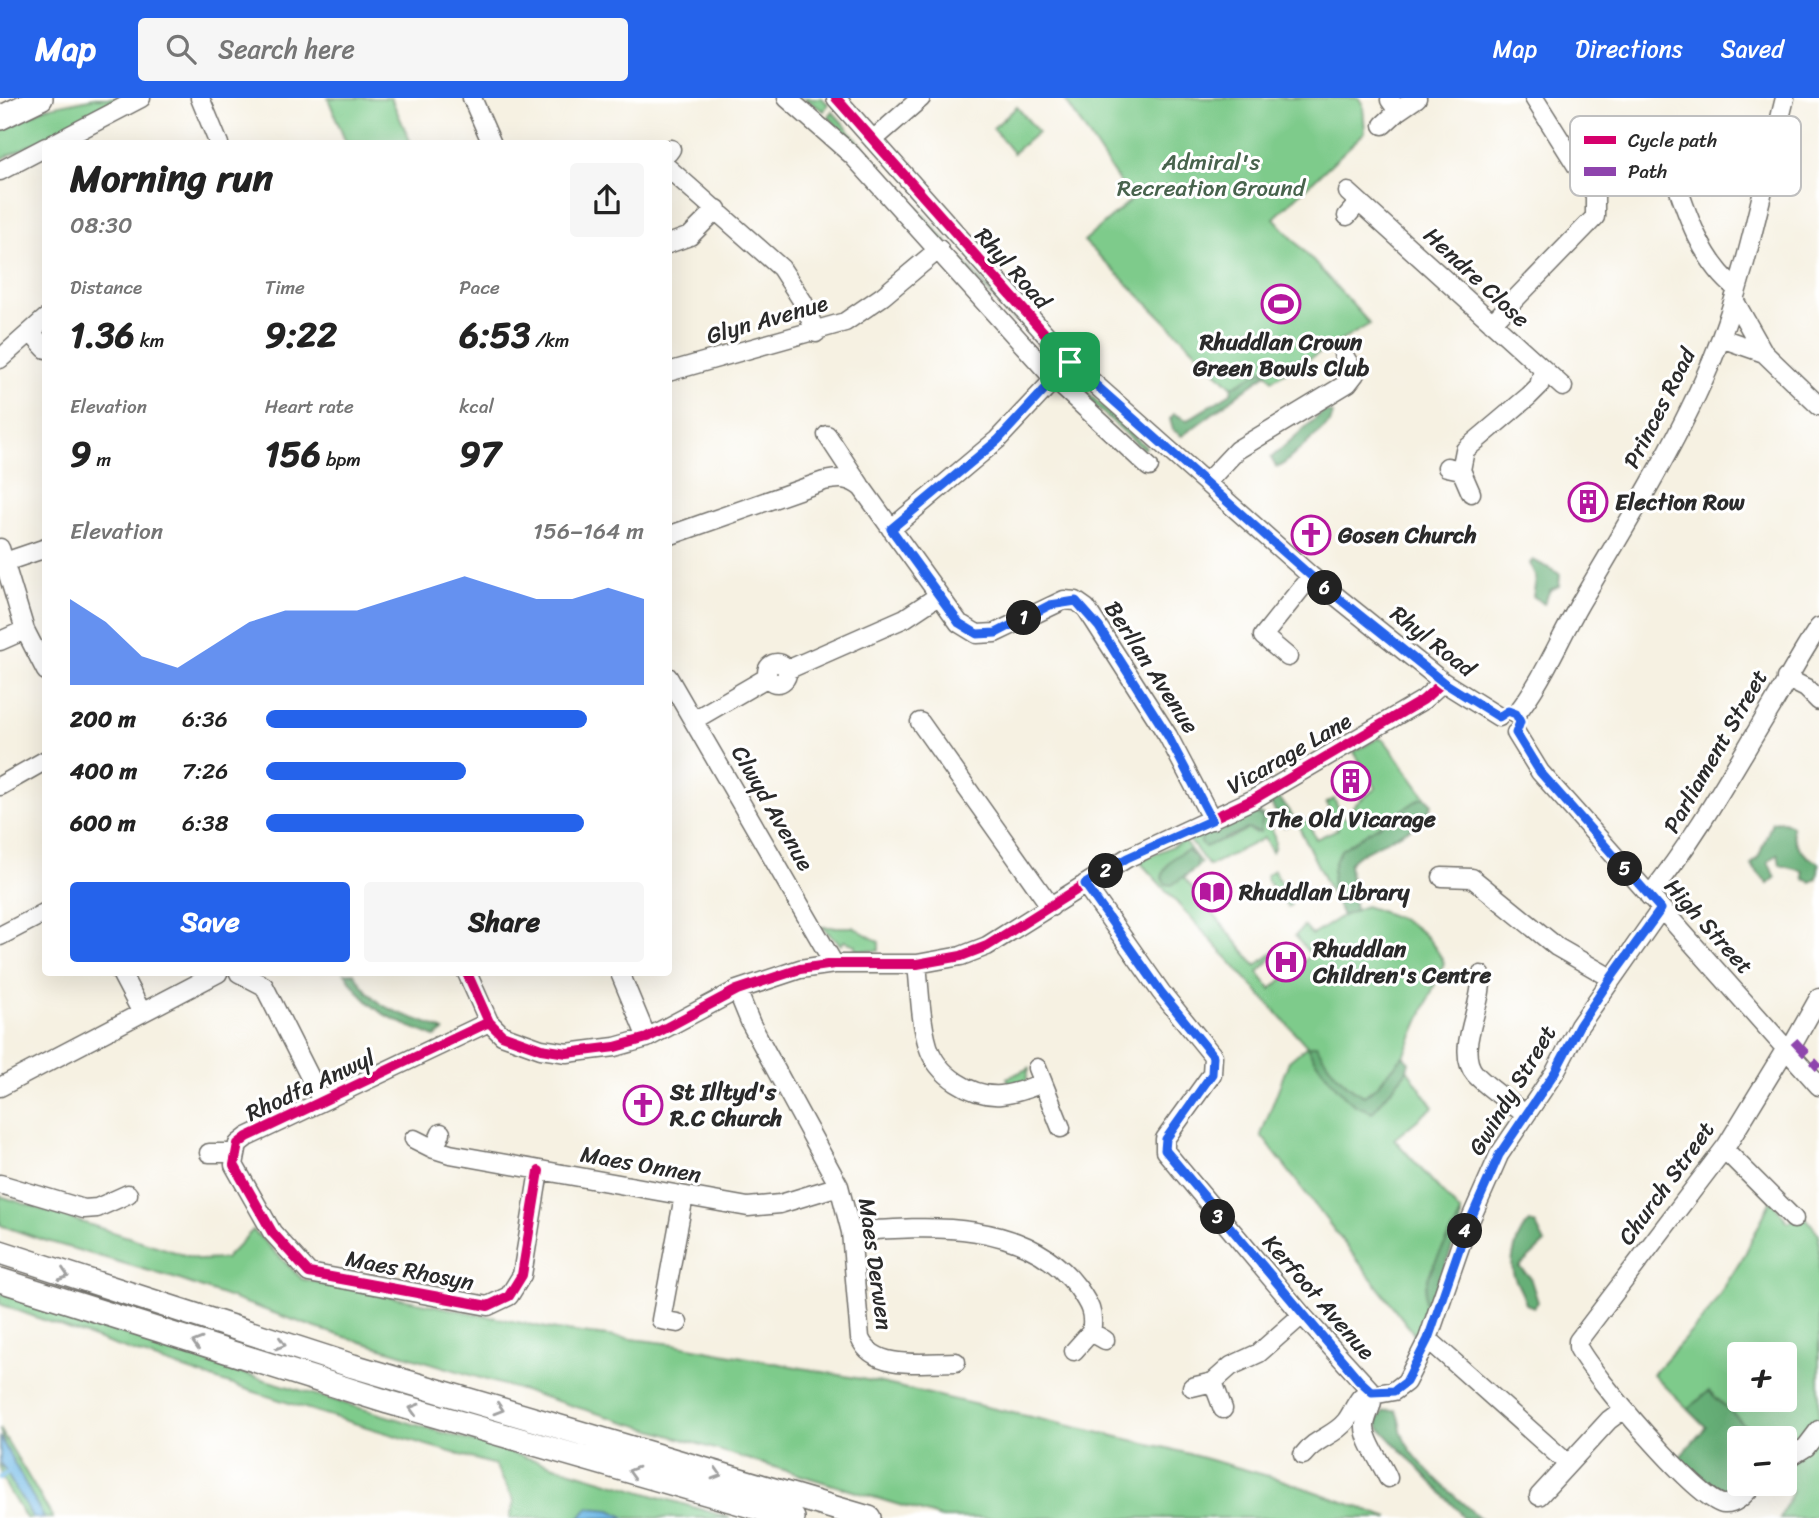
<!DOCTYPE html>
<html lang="en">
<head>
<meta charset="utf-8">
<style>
	body { margin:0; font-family:Sriracha,sans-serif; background:#f6f6f6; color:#222; height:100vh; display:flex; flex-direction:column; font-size:26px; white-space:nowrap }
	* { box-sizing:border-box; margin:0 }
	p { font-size:23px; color:#767676 }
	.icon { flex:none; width:38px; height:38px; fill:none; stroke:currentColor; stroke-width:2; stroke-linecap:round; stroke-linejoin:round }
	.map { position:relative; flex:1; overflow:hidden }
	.panel { position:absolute; left:42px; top:42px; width:630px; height:836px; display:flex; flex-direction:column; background:#fff; border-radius:7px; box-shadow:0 7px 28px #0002 }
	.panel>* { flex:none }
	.tools { position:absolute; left:1727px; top:1244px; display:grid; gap:14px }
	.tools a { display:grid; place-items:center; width:70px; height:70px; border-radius:7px; background:#fff; box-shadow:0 7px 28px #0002; font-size:35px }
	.pin { position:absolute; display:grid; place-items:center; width:60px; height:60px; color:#fff; margin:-30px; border-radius:14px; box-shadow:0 4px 10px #0006 }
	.km { position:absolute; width:35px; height:35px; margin:-18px; border-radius:50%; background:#222; color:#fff; font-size:19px; line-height:35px; text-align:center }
	.round { display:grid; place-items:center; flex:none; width:74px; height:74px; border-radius:7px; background:#f6f6f6 }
	.summary { display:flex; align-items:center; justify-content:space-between; height:119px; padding:0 28px }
	h1 { font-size:38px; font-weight:700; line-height:52px }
	.figures { display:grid; grid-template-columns:repeat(3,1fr); gap:10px; height:119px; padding:7px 28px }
	.figures div { display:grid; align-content:center }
	.figures b { font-size:35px; font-weight:700 }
	.figures small { font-size:19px; font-weight:400 }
	.figures p { font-size:19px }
	.chart { height:196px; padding:14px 28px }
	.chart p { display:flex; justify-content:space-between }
	.chart svg { width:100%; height:126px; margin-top:7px; fill:#2563eb; opacity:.7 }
	.cta { display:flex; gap:14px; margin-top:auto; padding:14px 28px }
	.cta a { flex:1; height:80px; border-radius:7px; background:#2563eb; color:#fff; font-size:28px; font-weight:700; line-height:80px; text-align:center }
	.cta a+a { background:#f6f6f6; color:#222 }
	ul { padding:0 28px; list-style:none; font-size:23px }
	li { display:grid; grid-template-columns:112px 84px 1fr; align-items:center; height:52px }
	li i { height:18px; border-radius:9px; background:#2563eb }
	header { display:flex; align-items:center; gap:42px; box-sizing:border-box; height:98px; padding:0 35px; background:#2563eb; color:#fff }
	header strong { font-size:33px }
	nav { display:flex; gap:38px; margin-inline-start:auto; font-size:24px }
	.search { width:490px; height:63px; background:#f6f6f6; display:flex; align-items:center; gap:18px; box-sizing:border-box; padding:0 24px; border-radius:7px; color:#767676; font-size:26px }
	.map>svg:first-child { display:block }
	.green { fill:#7ecb8b; stroke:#547b5b; stroke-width:2; fill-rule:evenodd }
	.forest { fill:#66af77; stroke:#486d51; stroke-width:2 }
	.water { fill:#6db8e6; stroke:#4c7288; stroke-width:2 }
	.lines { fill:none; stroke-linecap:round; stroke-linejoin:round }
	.stream { stroke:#6db8e6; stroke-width:4.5 }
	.minor-casing { stroke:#72706b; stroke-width:21 }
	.major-casing { stroke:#72706b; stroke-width:26 }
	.minor { stroke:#fff; stroke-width:18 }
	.major { stroke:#fff; stroke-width:23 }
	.quiet { stroke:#8e44ad; stroke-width:9; stroke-dasharray:18 9; stroke-linecap:butt }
	.cycleway-casing { stroke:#fff; stroke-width:15 }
	.cycleway { stroke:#d6006c; stroke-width:10 }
	.oneway { stroke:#a0a0a0 }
	.route-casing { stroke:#fff; stroke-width:14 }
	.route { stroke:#2563eb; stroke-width:9 }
	.labels { text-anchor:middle; stroke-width:6; stroke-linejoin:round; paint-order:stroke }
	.park-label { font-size:23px; fill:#48634d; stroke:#fff }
	.street-label { font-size:23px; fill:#2b2b2b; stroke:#fff }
	.poi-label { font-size:23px; font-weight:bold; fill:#2b2b2b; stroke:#fff; text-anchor:start }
	.key { fill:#fff; stroke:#bfbfbf; stroke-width:2 }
	.key-label { font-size:19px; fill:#2b2b2b }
</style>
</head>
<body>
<header>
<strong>Map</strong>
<div class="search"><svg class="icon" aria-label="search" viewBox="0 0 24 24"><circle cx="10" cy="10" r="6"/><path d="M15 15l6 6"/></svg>Search here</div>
<nav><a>Map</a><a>Directions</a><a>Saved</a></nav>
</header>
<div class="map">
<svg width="1819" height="1420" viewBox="0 0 1819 1420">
	<rect width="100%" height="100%" fill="#fff"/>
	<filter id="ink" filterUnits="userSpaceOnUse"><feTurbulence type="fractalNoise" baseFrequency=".0143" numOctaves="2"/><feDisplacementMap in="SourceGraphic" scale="14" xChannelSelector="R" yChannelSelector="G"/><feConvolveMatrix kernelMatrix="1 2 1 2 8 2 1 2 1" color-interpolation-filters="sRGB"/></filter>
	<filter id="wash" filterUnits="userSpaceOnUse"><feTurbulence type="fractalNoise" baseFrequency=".00686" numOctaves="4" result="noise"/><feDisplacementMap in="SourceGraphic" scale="28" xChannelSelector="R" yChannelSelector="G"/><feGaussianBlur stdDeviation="1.57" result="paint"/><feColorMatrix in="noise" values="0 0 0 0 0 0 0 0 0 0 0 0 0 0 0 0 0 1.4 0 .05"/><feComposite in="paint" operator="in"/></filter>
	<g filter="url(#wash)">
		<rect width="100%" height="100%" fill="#f6f1e2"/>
		<!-- green -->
		<path class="green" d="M95,0h30l-125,62v-29l45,-23z
			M328,0h63l20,45h-65z
			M803,0h19l6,6 -4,7z
			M1064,0h295l4,7 2,27 -91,86 96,106 -98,56 -8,-11 -32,18 -148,-146 47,-41z
			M1017,9l21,25 -25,21 -20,-25z
			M832,13l183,208 -1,2 -185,-204z
			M1074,282l72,67 -3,2 -72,-65z
			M1379,640l6,3 41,57 -14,7 -79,71 -1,19 -36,-74 11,-1 9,19 22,-10 -12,-26 8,-4 9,19h7l3,-12 23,-18 -22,-36z
			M1257,713c12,7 23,29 15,41l-8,-14 -55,28 -20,-26 13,-6 -1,8 28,-3 18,-10 9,4 7,-14z
			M1184,743l17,22 -17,15 72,88 23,-19 2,2 -23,23 13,17 40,-34 -16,-19 9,-10 8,9 30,-19 23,-10c38,13 60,19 79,57l-43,100 -29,49 35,-43 26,38 -39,32 67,74 -25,84 -18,42 -157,-204 28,-74 18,-15 -168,-185z
			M1274,772l17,35 -3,2 -21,-27v-5z
			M822,829h31l26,15v9l-24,-1 1,-5 -12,-4 -3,4z
			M1029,970l-3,14 -15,5 -4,-9z
			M0,1098l200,64 25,-1 28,-29 49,49 255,51 117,14 203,38 294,67 108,30 110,39h-447l-623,-189 -142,-50 -137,-40 -40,-14z
			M1771,1102l17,22 16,-7 15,19v182l-13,23 -36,-12 -12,11 -49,-47 -21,18 -35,-35 55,-61 37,-59zM1740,1256h45v46h-45z
			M0,1194l235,79 495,147h-220l4,-17 -19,-36c-167,-48 -332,-100 -495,-161z
			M0,1331l53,89h-9l-3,-5 -34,-58z
			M1819,1338v82h-39l13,-27 -9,-7 1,-18z
			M0,1364l33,56h-7c-10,-17 -26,-35 -26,-56z"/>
		<!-- forest -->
		<path class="forest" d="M1264,271l3,4 -85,63 -9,-6 -3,-11 4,-5 13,6 44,-27 1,-6z
			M1324,313l9,3 -3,9 -49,43 -5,1 -5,-9z
			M1533,462l27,14 -1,12 -9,4 -6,14 -11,-8 3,-17 -6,-16z
			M1278,698l18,25 -12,6 -14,-25 1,-4z
			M1421,700h5l6,6c-13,33 -62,36 -83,60l6,47 -13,5c-10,-22 -15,-45 -1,-66z
			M1253,712l10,9 -3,13 -13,-3 -42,18 -4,-5 1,-8z
			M1781,723l11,5c0,18 12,30 27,37l-2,16 -6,3 -7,-3 -1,-8 -23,-6 -2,-11 -10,8 8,15 -8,7 -17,-19 8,-9 13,-34z
			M1188,752l8,8 1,9 -25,18 -7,-1 -3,-6c3,-14 13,-24 26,-28z
			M345,875h9c28,46 49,36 90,58l-9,6c-43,-18 -64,-22 -90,-64z
			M1316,947c13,21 26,40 48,51l13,-10 27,-31 5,8 -3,9 -34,41c-6,-6 -8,-3 -15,-7 -13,-6 -43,-46 -50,-59z
			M1461,1115v10l-33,92c-15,-35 23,-73 33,-102z
			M1530,1124l6,3 9,18 -26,24 11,10 8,25 -4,5 -8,-3c-3,-11 -10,-21 -13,-31 -3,-15 5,-43 17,-51z
			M1709,1293l49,47h-18v46h4l-10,11 -9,3 -48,-38 29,-33 -18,-18z
			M1395,1312c6,9 4,17 8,26 9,25 56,64 77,82h-18l-3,-7 -80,-84 -2,-7 7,-9z"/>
		<!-- water -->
		<path class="water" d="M0,1339l44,81h-11l-33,-56z
			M588,1410l23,2 15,8h-46z"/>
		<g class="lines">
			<!-- stream -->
			<path class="stream" d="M0,1380l11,-7"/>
		</g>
	</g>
	<g filter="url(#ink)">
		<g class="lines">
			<defs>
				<path id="minor" d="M200,0l19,46
					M472,0l20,46
					M787,0l65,57 202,224 95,88
					M836,0l234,264 241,214 132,106 56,35
					M1398,13l19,-13
					M1383,27l15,-14 -8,-11
					M1662,41c17,49 32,117 75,150
					M873,42l48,-42
					M53,46l88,-46
					M668,55l3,-4
					M668,70l113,100 22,34 13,31
					M0,73l46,-24
					M1348,94l215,195
					M1347,118l12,-14
					M668,146l22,-8 27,-27
					M1734,202l30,53 55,53
					M1492,225l103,-106v-22l-61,-97
					M31,235l15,16
					M1721,240l43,15
					M0,261l46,-41
					M668,274l177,-50 38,-26 56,-47
					M827,337l33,50
					M1447,369l14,3 10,23
					M1461,372l4,-20 64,-54 10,-10 4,-16
					M1206,385l31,-33 111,-67 7,-9 -12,-20
					M891,431l106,-89 64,-68
					M668,438l156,-55c16,-3 25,-4 38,7l97,135 18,11 18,-1 69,-33 12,1 10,7 82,128 44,84
					M0,450l25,82 21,41
					M5,464l41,-14
					M0,543l25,-11
					M1288,559l-25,-21 48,-60
					M767 575a10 10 0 1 1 20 0a10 10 0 1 1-20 0Z
					M787,572l118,-52 33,-22
					M668,579l166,287
					M1786,580l20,10 13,13
					M1516,616c27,-33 44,-77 66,-114 46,-78 96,-158 131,-242 34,-83 50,-173 72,-260
					M694,622l74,-43
					M920,624l131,185
					M1516,635l24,39 279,314
					M0,688l46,-26
					M1442,779l30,1 85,69 54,31
					M1085,786l76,108 52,64 -1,18 -47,65v12l137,164 70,77c2,14 -5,20 -7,33 -1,16 17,38 23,53
					M1649,798c47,-58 84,-126 123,-190 16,-27 29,-53 47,-79
					M0,838l46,-24
					M917,866c3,27 3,56 11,82 9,29 43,51 73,49 14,-1 28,-7 42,-12
					M121,875l21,40
					M239,875l25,13 58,115
					M467,875l22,49 13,13 39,14 26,4 48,-6 32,-9 90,-48 63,-21 34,-5h83l44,-8 26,-10 140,-88 127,-59 169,-99 20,-18
					M620,875l27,65
					M1481,877c3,30 -27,75 -6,99 14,15 35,28 51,41
					M737,892l14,34 88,162 12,46 9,106c13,33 66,24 96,24
					M489,924l-242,115 -9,7 -4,21 38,67 37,41 179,33 21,-10 13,-21 17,-104
					M1788,955l31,-55
					M1037,970l24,60
					M0,989l218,-114
					M441,1035l-7,16 16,5 298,53 32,-3 59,-18
					M414,1041l20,10
					M1724,1051l70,70
					M209,1055h26
					M0,1086l84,25 13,-1 31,-14
					M851,1134c77,-6 175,-14 227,56 11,16 17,25 13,44
					M678,1225l-17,-3 23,-124
					M1428,1241l139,124
					M1074,1253l17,-19 14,8
					M1213,1284l10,27
					M1192,1289l21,-5 18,-16 28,-13 43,-38
					M1303,1357c14,-18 30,-18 43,-34 6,-8 9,-17 15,-24l33,-6 12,-9 22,-43 37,-107 34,-77 56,-83 24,-46 82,-117
					M1785,1362l21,-13 13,-17
					M1754,1386c-8,8 -17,21 -30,20 -25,-1 -134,-132 -146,-157v-6l149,-196 58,-95
					M1539,1398l70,-76 15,-11"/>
				<path id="major" d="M0,20l41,-20
					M0,1154l353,114 516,152
					M0,1182l388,122 405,116"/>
			</defs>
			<!-- minor casing -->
			<use href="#minor" class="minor-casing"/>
			<!-- major casing -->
			<use href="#major" class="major-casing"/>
			<!-- minor -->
			<use href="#minor" class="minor"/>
			<!-- major -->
			<use href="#major" class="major"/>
			<!-- quiet -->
			<path class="quiet" d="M1794,943l25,27"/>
			<defs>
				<path id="cycleway" d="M836,0l234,264 241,214 132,106 56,35
					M467,875l22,49 13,13 39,14 26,4 48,-6 32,-9 90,-48 63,-21 34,-5h83l44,-8 26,-10 140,-88 127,-59 169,-99 20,-18
					M489,924l-242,115 -9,7 -4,21 38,67 37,41 179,33 21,-10 13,-21 17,-104"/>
			</defs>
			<!-- cycleway casing -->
			<use href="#cycleway" class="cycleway-casing"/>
			<!-- cycleway -->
			<use href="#cycleway" class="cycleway"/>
		</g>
		<!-- one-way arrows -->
		<defs><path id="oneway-chevron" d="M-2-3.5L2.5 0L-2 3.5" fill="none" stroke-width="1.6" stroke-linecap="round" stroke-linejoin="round" transform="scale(1.75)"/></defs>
		<g class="oneway">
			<use href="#oneway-chevron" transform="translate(64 1177) rotate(18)"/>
			<use href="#oneway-chevron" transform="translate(197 1245) rotate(-163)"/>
			<use href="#oneway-chevron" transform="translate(281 1246) rotate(17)"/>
			<use href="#oneway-chevron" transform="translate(414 1311) rotate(-164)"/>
			<use href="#oneway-chevron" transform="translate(499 1311) rotate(17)"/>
			<use href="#oneway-chevron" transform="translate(633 1374) rotate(-164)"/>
			<use href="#oneway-chevron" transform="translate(717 1376) rotate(16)"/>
		</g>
	</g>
	<g class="lines" filter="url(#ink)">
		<defs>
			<path id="route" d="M1070,264l241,214 132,106 56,35 9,-6 8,3 4,8 -4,11 24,39 121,137 -50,69 -32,48 -24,46 -56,83 -34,77 -37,107 -22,43 -12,9 -22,1 -13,-12 -194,-230 1,-11 46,-65 1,-18 -52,-64 -76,-108 42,-26 85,-38 -44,-84 -69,-109 -23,-26 -26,4 -54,28 -19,1 -18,-11 -68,-94 107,-89z"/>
		</defs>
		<!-- route casing -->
		<use href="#route" class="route-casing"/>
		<!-- route -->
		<use href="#route" class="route"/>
	</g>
	<!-- icons -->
	<defs>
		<symbol id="stadium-ring" viewBox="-11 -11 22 22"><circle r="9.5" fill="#fff" stroke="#b5179e" stroke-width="1.5"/><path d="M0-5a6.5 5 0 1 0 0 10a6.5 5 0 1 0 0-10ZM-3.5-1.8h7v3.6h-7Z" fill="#b5179e"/></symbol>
		<symbol id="building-ring" viewBox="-11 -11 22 22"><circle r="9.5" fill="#fff" stroke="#b5179e" stroke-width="1.5"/><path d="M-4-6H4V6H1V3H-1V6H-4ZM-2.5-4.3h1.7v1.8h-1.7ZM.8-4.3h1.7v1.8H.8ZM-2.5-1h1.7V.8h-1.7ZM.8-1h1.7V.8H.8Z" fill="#b5179e"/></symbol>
		<symbol id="church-ring" viewBox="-11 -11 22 22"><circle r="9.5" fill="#fff" stroke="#b5179e" stroke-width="1.5"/><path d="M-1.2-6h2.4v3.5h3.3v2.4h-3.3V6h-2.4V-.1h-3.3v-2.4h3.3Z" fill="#b5179e"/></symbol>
		<symbol id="library-ring" viewBox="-11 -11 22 22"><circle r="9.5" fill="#fff" stroke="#b5179e" stroke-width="1.5"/><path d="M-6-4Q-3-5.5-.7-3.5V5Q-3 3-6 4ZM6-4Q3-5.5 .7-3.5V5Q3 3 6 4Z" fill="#b5179e"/></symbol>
		<symbol id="hospital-ring" viewBox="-11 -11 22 22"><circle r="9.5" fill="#fff" stroke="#b5179e" stroke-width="1.5"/><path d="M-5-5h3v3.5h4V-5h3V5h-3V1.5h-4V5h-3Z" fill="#b5179e"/></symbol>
	</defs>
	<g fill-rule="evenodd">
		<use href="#stadium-ring" x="1259" y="184" width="44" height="44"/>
		<use href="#building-ring" x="1566" y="382" width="44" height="44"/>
		<use href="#church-ring" x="1289" y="415" width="44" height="44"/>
		<use href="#building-ring" x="1329" y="661" width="44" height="44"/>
		<use href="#library-ring" x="1190" y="772" width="44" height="44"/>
		<use href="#hospital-ring" x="1264" y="842" width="44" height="44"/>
		<use href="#church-ring" x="621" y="985" width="44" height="44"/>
	</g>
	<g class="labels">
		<!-- park labels -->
		<g class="park-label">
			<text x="1211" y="72">Admiral's<tspan x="1211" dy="26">Recreation Ground</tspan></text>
		</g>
		<!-- street labels -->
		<g class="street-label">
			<text transform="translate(1013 170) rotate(48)" y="8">Rhyl Road</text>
			<text transform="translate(1477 179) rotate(43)" y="8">Hendre Close</text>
			<text transform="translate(767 221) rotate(-16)" y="8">Glyn Avenue</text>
			<text transform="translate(1659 310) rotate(-63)" y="8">Princes Road</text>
			<text transform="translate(1433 543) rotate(38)" y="8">Rhyl Road</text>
			<text transform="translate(1152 569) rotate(57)" y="8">Berllan Avenue</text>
			<text transform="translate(1715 653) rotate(-60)" y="8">Parliament Street</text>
			<text transform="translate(1289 655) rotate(-30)" y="8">Vicarage Lane</text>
			<text transform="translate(773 710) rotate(60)" y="8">Clwyd Avenue</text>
			<text transform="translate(1709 828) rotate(48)" y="8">High Street</text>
			<text transform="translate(310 987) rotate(-25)" y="8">Rhodfa Anwyl</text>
			<text transform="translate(1512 992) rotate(-59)" y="8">Gwindy Street</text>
			<text transform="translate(641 1066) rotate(10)" y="8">Maes Onnen</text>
			<text transform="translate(1666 1085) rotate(-54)" y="8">Church Street</text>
			<text transform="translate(876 1166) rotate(82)" y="8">Maes Derwen</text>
			<text transform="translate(410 1172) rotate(11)" y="8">Maes Rhosyn</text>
			<text transform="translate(1319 1199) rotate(49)" y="8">Kerfoot Avenue</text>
		</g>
		<!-- poi labels -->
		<g class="poi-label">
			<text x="1281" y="252" text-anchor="middle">Rhuddlan Crown<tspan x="1281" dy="26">Green Bowls Club</tspan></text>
			<text x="1615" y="412">Election Row</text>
			<text x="1338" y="445">Gosen Church</text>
			<text x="1351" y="729" text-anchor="middle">The Old Vicarage</text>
			<text x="1239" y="802">Rhuddlan Library</text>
			<text x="1313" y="859">Rhuddlan<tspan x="1313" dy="26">Children's Centre</tspan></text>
			<text x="670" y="1002">St Illtyd's<tspan x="670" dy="26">R.C Church</tspan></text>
		</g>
	</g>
	<!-- legend -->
	<rect x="1570" y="18" width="231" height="80" rx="10" class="key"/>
	<rect x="1584" y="38" width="32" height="8" fill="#d6006c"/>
	<rect x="1584" y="69" width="32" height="9" fill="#8e44ad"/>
	<g class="key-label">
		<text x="1628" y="49">Cycle path</text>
		<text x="1628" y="80">Path</text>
	</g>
</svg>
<div class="tools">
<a>+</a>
<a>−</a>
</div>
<div class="pin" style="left:1070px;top:264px;background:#1e9e55"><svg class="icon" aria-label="arrive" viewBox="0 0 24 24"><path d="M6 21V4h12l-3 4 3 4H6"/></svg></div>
<b class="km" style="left:1024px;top:520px">1</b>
<b class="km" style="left:1106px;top:773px">2</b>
<b class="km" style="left:1218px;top:1119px">3</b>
<b class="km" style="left:1465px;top:1133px">4</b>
<b class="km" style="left:1625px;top:771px">5</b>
<b class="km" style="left:1325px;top:490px">6</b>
<section class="panel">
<div class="summary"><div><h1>Morning run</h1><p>08:30</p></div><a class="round"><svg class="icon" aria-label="share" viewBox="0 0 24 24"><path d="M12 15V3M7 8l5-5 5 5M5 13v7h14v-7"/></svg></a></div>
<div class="figures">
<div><p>Distance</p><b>1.36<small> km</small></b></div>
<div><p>Time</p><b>9:22</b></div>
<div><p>Pace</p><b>6:53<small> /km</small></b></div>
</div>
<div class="figures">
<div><p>Elevation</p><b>9<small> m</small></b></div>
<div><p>Heart rate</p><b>156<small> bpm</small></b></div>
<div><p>kcal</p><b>97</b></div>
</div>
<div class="chart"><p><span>Elevation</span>156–164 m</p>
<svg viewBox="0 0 160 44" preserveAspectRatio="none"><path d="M0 44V14L10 22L20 34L30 38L40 30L50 22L60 18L70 18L80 18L90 14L100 10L110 6L120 10L130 14L140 14L150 10L160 14V44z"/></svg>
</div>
<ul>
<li><b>200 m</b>6:36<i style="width:85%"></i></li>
<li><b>400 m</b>7:26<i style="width:53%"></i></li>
<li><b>600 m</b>6:38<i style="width:84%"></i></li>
</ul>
<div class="cta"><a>Save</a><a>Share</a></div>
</section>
</div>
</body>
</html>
